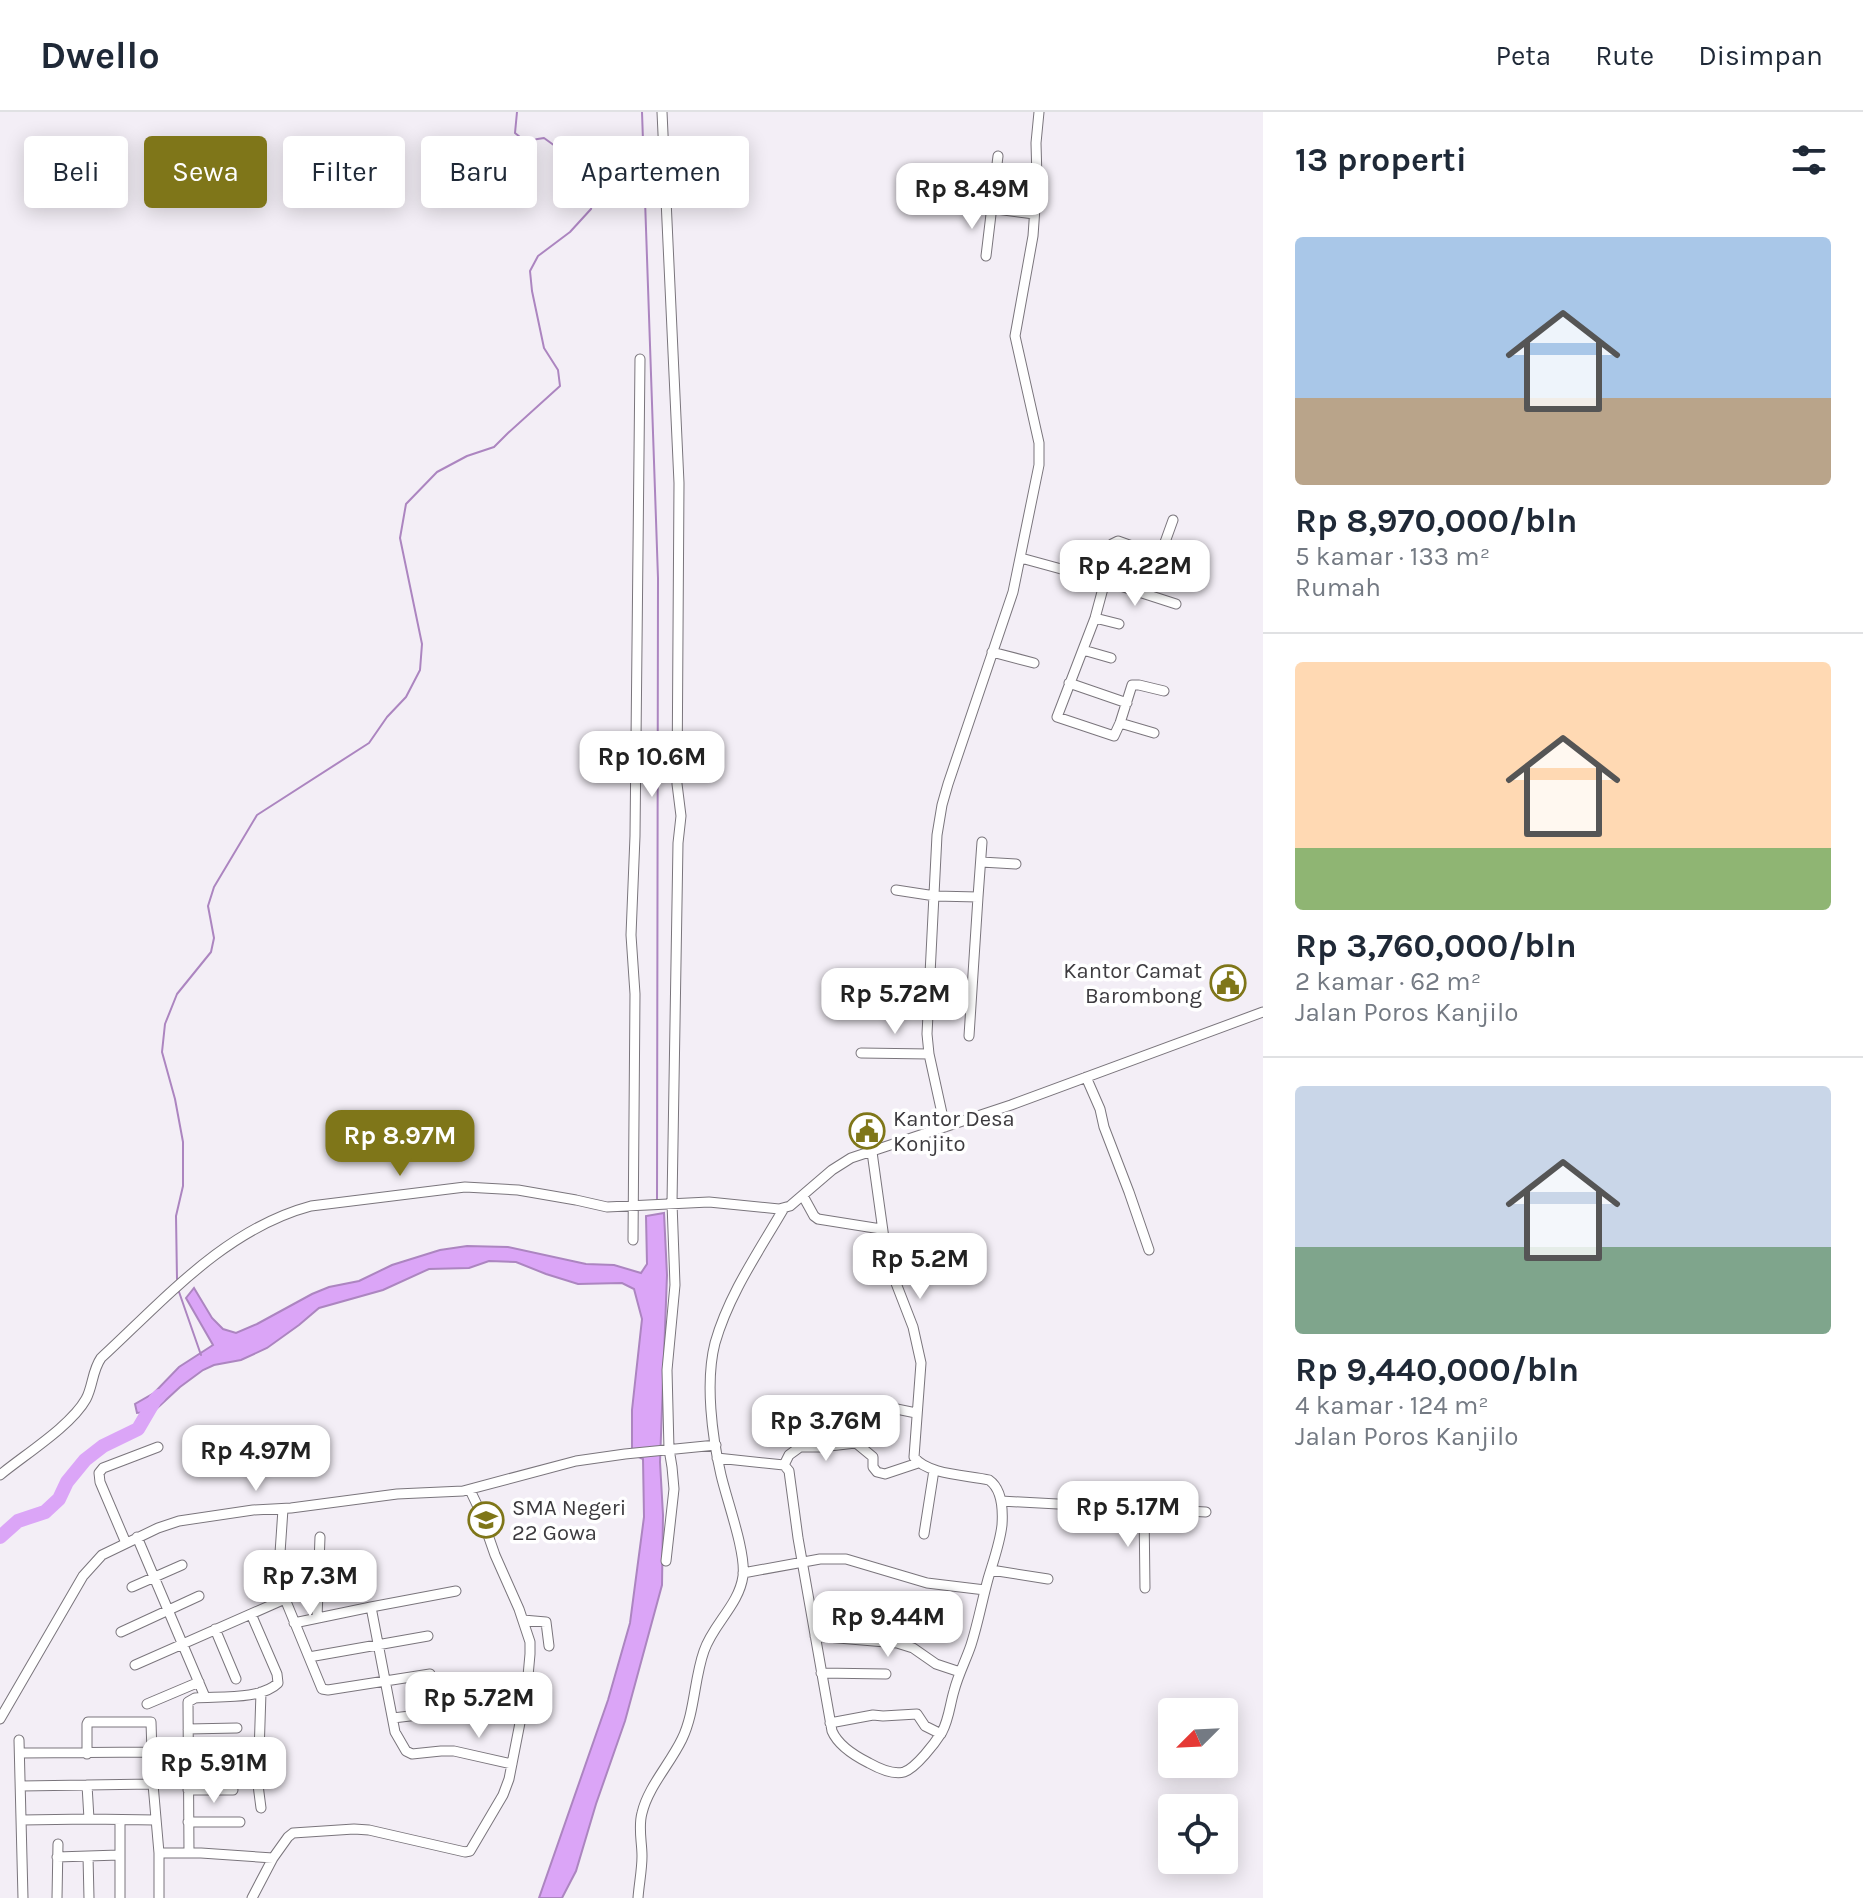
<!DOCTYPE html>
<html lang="id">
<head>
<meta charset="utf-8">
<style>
  body { margin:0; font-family:Karla,sans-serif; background:#f6f6f7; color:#1f2937; height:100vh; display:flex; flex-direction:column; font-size:30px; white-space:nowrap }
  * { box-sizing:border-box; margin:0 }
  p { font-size:26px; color:#747a83 }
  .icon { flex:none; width:44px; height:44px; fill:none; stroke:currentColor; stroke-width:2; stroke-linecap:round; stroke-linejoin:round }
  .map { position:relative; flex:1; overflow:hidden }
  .panel { display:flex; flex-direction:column; background:#fff; width:600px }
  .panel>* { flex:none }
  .banner { position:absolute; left:24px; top:24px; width:760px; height:72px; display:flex; gap:16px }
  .needle { width:52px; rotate:246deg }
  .controls { position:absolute; left:1158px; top:1586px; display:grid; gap:16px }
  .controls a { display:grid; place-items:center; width:80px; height:80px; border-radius:8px; background:#fff; box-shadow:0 4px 20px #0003; font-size:40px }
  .price { position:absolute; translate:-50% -68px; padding:0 18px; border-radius:16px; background:#fff; color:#222; font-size:26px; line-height:52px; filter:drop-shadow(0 2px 4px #0008) }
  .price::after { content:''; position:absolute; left:50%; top:48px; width:24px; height:18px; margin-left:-12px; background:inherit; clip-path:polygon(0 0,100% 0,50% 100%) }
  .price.on { background:#7f7619; color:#fff }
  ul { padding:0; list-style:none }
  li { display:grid; align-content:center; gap:16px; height:424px; padding:0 32px }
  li+li { border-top:2px solid #e0e1e3 }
  li span { display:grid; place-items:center; height:248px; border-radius:8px; color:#555 }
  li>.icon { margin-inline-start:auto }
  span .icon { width:144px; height:144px; fill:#fffc; stroke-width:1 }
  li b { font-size:34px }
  h2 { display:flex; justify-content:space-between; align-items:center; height:96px; padding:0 32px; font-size:34px }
  .tag { padding:0 28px; border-radius:8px; background:#fff; box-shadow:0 4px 20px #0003; font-size:28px; line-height:72px }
  .tag.on { background:#7f7619; color:#fff }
  header { display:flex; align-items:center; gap:48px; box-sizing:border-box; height:112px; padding:0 40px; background:#fff; border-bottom:2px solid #e0e1e3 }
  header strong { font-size:38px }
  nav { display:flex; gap:44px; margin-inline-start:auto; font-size:28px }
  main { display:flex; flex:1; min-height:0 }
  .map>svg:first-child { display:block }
  .water { fill:#dba5f7; stroke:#ac85c0; stroke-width:2 }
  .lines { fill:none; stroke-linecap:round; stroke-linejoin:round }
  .stream { stroke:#ac85c0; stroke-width:2 }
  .river { stroke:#dba5f7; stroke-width:14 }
  .minor-casing { stroke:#7a757c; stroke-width:11 }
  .minor { stroke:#fff; stroke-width:9 }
  .labels { text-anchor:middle; stroke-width:7; stroke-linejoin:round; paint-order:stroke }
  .poi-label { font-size:22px; fill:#3d3b3f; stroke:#fff; text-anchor:start }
</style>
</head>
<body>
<header>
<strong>Dwello</strong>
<nav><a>Peta</a><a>Rute</a><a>Disimpan</a></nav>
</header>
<main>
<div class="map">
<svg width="1263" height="1786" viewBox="0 0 1263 1786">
  <rect width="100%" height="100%" fill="#f3eef6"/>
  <!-- water -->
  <path class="water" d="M664,1101L667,1163L660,1350L663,1403L662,1473L625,1609L596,1692L576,1759L562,1786H539L608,1588L630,1511L644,1405L643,1347L632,1342V1298L642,1207L634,1177L622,1171L578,1172L546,1162L516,1150L489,1149L469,1156L429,1157L383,1178L319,1196L299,1213L267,1236L241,1248L214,1253L203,1258L180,1275L154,1299L137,1301L135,1292L154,1281L179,1255L213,1233L186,1186L194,1176L212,1206L223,1217L236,1221L257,1212L312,1182L329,1175L359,1169L392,1153L440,1138L467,1134L508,1135L586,1152L614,1153L641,1161L647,1152L646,1104Z"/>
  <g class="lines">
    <!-- stream -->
    <path class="stream" d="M642,0L658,466L657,1091
      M177,1167L176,1104L183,1074V1030L175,987L162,940L165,912L177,882L211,840L214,826L208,794L214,775L257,703L369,631L387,605L406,585L420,558L422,532L400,426L406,392L437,360L467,344L494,335L508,321L560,274L558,258L544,236L532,179L530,159L538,144L570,120L591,97L595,77L573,47L544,26L525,29L515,21L517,0
      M178,1177L201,1243"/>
    <!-- river -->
    <path class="river" d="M0,1425L18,1409L45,1400L59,1387L67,1370L85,1348L103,1334L138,1317L155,1288L159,1284"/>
    <defs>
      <path id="minor" d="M662,0L679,371L677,672L681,704L678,731L672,1091L675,1173L667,1258L669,1337L672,1355L674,1377L666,1449
        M974,94L1034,102
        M986,144L998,44
        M1173,408L1160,444L1190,453
        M1021,446L1105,469L1095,506L1057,605L1114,624L1120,611L1132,573H1139L1164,579
        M1099,467L1112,432L1118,429L1160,444L1148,482
        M1105,469L1176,492
        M1095,506L1119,512
        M1083,538L1111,546
        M992,540L1034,551
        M1069,571L1127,591
        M1120,611L1154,621
        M981,750L1016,752
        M896,778L935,784L978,785L969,924
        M978,785L982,730
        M861,941L929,942
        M1086,965L1100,997L1104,1015L1129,1080L1149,1138
        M945,1015L929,942L927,922L937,723L942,693L948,672L1013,480L1039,353V331L1015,224L1033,124L1037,67L1036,31L1039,0
        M803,1084L814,1104L818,1107L881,1117
        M633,1128L635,882L631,823L635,724L640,247
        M887,1148L917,1147L923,1143L927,1142L950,1147
        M856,1331L873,1345V1355L877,1360L885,1362L918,1351
        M856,1331L864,1293
        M717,1346L784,1353L789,1359L798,1426L832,1619C838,1633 855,1644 869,1651C878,1656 893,1663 904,1660C916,1656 935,1631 942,1620C949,1607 950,1592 954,1579C958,1563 966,1548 971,1533C978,1511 982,1489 988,1467C993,1450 1000,1431 1002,1413C1003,1398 1002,1377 989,1368C968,1363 927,1363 914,1345L921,1251L913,1215L887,1148L872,1040
        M784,1353L789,1343L800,1335H821L864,1330L875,1326L880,1316L884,1297L887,1295L916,1301
        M0,1363C24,1343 71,1314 86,1287C93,1274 92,1259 101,1246C164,1188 225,1117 311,1094L465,1075L518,1078L576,1088L607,1095L709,1090L779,1097L790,1094L832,1058L851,1046L1011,993L1263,900
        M1001,1389L1206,1400
        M283,1397L279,1456L285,1487L322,1577L328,1578L430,1562
        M1144,1397L1145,1476
        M924,1422L934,1358
        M137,1425L205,1585
        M126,1431L100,1370L99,1361L103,1356L158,1335
        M991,1458L1048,1467
        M743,1461L820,1447H846L927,1471L985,1478
        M132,1475L182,1453
        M371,1495L456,1479
        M317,1506L320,1425
        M523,1508L546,1510L549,1534
        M294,1511L371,1495L395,1620L406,1639L412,1642L441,1639H454L512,1652
        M215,1517L236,1567
        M121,1520L199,1484
        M815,1524L897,1531L913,1536L936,1552L960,1560
        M309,1545L428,1524
        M135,1553L285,1487
        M821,1561L886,1562
        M147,1592L199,1570
        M393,1606L435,1601
        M0,1607L83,1464L102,1443L158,1416L179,1409L253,1398L291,1396L397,1382L463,1379L576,1349L625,1342L716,1333
        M830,1611L873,1603L883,1604L917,1602L925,1614L941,1622
        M188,1617L237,1616
        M19,1628L23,1786
        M20,1641L153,1640
        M87,1642V1612L88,1610H151L153,1672L159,1741H201L273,1746L288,1725L293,1721L354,1717L369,1718L465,1740L470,1739L503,1683L509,1667L527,1575L530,1542V1530L519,1497L495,1443L479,1397L470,1378
        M188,1647L231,1648
        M87,1673L89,1707
        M21,1674L153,1672
        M188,1678H233
        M261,1696L258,1673L261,1580
        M22,1708L89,1707L155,1708
        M120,1708V1786
        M188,1710H240
        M159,1741V1786
        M189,1741L188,1590L195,1586C218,1584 261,1588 278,1571L277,1562L251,1502
        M88,1744L89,1786
        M57,1745L119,1743
        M57,1786L58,1732
        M252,1786L273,1746
        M638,1786C639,1772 642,1758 642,1744C642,1730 638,1715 642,1701C648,1675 670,1652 682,1627C695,1600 694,1567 704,1539C713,1512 739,1493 743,1464C746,1440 727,1389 721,1363C712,1324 705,1270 715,1231C729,1182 759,1139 784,1096"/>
    </defs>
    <!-- minor casing -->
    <use href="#minor" class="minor-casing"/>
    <!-- minor -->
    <use href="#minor" class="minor"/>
  </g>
  <!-- icons -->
  <defs>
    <symbol id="civic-ring" viewBox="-11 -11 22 22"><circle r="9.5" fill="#fff" stroke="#7f7619" stroke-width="1.5"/><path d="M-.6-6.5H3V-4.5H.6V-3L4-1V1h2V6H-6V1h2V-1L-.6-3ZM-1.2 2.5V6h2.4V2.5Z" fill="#7f7619"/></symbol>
    <symbol id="school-ring" viewBox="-11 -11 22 22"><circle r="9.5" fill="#fff" stroke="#7f7619" stroke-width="1.5"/><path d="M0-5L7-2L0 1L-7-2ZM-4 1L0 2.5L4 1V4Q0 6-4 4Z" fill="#7f7619"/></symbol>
  </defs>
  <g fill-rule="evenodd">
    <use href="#civic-ring" x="1208" y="851" width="40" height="40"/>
    <use href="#civic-ring" x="847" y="999" width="40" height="40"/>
    <use href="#school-ring" x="466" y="1388" width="40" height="40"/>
  </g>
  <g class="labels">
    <!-- poi labels -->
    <g class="poi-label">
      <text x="1202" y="866" text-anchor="end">Kantor Camat<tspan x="1202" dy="25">Barombong</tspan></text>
      <text x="893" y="1014">Kantor Desa<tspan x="893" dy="25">Konjito</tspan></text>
      <text x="512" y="1403">SMA Negeri<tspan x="512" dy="25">22 Gowa</tspan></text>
    </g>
  </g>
</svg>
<div class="controls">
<a><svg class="needle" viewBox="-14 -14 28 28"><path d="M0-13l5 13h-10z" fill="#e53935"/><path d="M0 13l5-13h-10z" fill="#747a83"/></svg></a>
<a><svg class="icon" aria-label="locate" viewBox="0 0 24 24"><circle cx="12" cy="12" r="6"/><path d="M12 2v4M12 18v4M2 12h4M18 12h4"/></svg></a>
</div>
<b class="price" style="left:972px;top:119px">Rp 8.49M</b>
<b class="price" style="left:1135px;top:496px">Rp 4.22M</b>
<b class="price" style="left:652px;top:687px">Rp 10.6M</b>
<b class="price" style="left:895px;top:924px">Rp 5.72M</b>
<b class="price on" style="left:400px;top:1066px">Rp 8.97M</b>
<b class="price" style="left:920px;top:1189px">Rp 5.2M</b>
<b class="price" style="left:826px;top:1351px">Rp 3.76M</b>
<b class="price" style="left:256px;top:1381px">Rp 4.97M</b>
<b class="price" style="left:1128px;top:1437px">Rp 5.17M</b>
<b class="price" style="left:310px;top:1506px">Rp 7.3M</b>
<b class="price" style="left:888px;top:1547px">Rp 9.44M</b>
<b class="price" style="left:479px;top:1628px">Rp 5.72M</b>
<b class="price" style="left:214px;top:1693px">Rp 5.91M</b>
<div class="banner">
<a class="tag">Beli</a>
<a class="tag on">Sewa</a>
<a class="tag">Filter</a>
<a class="tag">Baru</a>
<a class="tag">Apartemen</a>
</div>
</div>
<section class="panel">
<h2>13 properti<svg class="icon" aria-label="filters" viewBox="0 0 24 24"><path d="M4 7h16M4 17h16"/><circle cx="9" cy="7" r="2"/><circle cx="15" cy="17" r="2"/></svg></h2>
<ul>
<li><span style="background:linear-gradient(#a9c7e8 65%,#b9a48a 0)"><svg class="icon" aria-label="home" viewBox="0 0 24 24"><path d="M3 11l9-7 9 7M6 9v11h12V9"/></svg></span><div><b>Rp 8,970,000/bln</b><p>5 kamar · 133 m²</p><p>Rumah</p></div></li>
<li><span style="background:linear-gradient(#ffd9b3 75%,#8fb573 0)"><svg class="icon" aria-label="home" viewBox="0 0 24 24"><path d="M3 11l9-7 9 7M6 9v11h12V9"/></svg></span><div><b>Rp 3,760,000/bln</b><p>2 kamar · 62 m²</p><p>Jalan Poros Kanjilo</p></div></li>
<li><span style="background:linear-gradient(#c9d6e8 65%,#7fa58c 0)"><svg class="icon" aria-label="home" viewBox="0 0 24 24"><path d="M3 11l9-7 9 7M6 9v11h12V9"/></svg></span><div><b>Rp 9,440,000/bln</b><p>4 kamar · 124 m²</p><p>Jalan Poros Kanjilo</p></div></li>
</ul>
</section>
</main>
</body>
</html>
